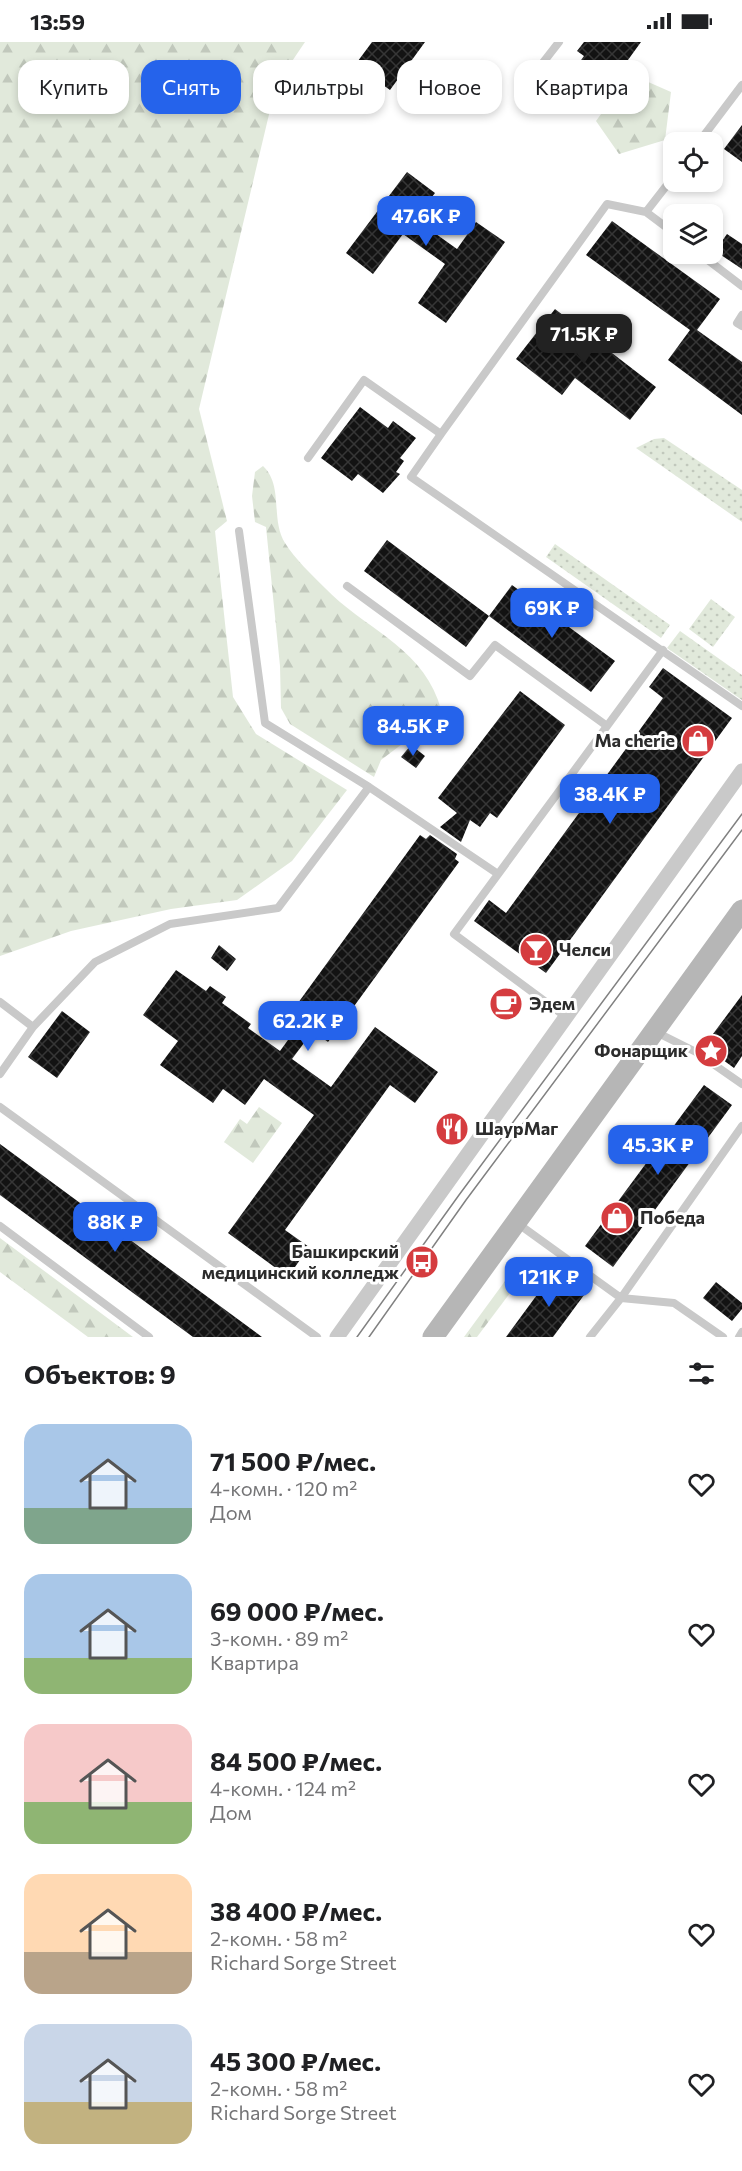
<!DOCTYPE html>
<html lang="ru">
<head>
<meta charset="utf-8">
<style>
  body { margin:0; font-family:Commissioner,sans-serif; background:#f2f2f2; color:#202124; height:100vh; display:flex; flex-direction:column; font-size:22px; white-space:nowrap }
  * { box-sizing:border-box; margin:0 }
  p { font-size:20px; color:#757577 }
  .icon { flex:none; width:33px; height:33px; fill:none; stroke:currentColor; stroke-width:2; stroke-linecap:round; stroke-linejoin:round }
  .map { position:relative; height:1295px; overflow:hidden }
  .panel { display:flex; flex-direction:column; background:#fff; flex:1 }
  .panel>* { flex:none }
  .banner { position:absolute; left:18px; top:18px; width:706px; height:54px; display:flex; gap:12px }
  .fabs { position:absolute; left:663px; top:90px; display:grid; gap:12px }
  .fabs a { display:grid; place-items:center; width:60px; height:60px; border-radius:12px; background:#fff; box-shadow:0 3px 9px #0003; font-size:30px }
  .price { position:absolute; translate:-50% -51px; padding:0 14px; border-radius:12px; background:#2563eb; color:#fff; font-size:20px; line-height:39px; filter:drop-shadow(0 2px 3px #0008) }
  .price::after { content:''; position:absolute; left:50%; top:36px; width:18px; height:14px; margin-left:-9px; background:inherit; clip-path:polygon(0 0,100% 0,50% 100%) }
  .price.selected { background:#222; color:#fff }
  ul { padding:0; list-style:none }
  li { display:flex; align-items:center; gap:18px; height:150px; padding:0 24px }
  li span { display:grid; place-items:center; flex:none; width:168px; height:120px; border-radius:18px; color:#555 }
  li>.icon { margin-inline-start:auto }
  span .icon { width:72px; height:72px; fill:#fffc; stroke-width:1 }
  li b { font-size:26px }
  h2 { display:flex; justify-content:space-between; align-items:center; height:72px; padding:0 24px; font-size:26px }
  .pill { padding:0 21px; border-radius:18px; background:#fff; box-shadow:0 3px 9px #0003; font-size:21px; line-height:54px }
  .pill.selected { background:#2563eb; color:#fff }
  .status { display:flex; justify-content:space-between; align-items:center; height:42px; padding:0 30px; background:#fff; direction:ltr }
  .status svg { height:16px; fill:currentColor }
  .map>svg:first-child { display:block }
  .grass { fill:url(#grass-dots) }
  .forest { fill:url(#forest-firs) }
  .building { fill:url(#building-cross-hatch) }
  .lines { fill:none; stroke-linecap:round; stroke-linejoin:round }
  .service { stroke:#c9c9c9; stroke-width:8 }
  .minor { stroke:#c9c9c9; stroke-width:15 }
  .secondary { stroke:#b6b6b6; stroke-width:21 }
  .tram { stroke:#818181; stroke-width:1.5 }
  .labels { text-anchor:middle; stroke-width:6; stroke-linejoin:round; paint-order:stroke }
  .poi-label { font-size:18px; font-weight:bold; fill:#2c2c2c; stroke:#fff; text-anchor:start }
</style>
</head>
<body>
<div class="status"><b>13:59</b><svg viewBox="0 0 49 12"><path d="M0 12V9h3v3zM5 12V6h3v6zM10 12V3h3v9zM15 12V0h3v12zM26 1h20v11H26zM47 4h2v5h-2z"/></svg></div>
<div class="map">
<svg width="742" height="1295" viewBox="0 0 742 1295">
  <defs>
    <pattern id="grass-dots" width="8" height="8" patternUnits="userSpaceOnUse" patternTransform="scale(1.5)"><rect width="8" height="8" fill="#e1e9db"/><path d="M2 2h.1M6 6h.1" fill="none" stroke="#c1c8bc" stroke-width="1.8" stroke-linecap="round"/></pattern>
    <pattern id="forest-firs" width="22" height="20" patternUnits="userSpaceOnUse" patternTransform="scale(1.5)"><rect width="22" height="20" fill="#e1e9db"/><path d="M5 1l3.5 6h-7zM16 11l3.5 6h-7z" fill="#c1c8bc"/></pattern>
    <pattern id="building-cross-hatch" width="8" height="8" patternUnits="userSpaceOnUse" patternTransform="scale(1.5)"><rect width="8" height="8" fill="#131313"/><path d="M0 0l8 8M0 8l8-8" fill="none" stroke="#363636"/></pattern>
  </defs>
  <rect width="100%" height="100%" fill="#fff"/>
  <!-- grass -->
  <path class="grass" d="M664,396L742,448V480L636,406L654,397Z
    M555,502L670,583L661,596L546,515Z
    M711,557L735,575L713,605L689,587Z
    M680,589L742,633V658L667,606Z"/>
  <!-- forest -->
  <path class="forest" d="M0,0H305L276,43L199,367L227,479L215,489L233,655L256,692L347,748L292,819L237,858L171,867L71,889L0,914Z
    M630,32L671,50L665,98L619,112L596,79Z
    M263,424C284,444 270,477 285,501C295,517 312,533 325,546C362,585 418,603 438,658C443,674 445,686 436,701L410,696L381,718L374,735L290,682L281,666L280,624L266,485L255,480L252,454L255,430Z
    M259,1065L282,1081L253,1121L224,1100L240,1077L247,1082Z
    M0,1196L133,1295H88L0,1230Z
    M522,1216L531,1223L477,1295H464Z"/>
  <!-- building -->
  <path class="building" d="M372,0H425L390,48L355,23Z
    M584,0H641L599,58L568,36L584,14L577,9Z
    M742,83V120L724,107Z
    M407,130L435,151L415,177L457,207L476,180L505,200L446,281L418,261L445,222L403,192L373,232L346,211Z
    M612,179L720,257L697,288L742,320V373L668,318L690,288L586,213Z
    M727,192L742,202V227L715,209Z
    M555,267L656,345L630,378L575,336L562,353L516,317Z
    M360,365L388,386L393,379L416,396L400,416L404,419L396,430L400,432L383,451L358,432L352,439L321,416Z
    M387,498L489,574L466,605L364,529Z
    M512,543L615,619L591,650L489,574Z
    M663,626L732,676L546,931L474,879L489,858L506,871L663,656L649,645Z
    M520,649L565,683L497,776L490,771L480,785L470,778L461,800L440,785L457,771L438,756Z
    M411,703L425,714L416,726L401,715Z
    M420,793L426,797L430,793L457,812L455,817L459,820L328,1000L313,989L292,1017L331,1045L375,985L438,1030L415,1061L390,1043L285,1188L309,1205L288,1235L228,1191L314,1073L264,1037L245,1063L223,1047L213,1061L160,1023L178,999L143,973L176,928L206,949L210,944L226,955L222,961L251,982L248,986L280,1009L301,980L290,972Z
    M219,903L236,917L227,929L211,916Z
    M742,953V1014L734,1026L704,1004Z
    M62,969L90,990L57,1036L28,1015Z
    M704,1043L732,1063L613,1225L585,1204Z
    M0,1102L262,1295H193L0,1153Z
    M556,1227L587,1249L553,1295H506Z
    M716,1240L742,1261V1267L732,1279L703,1256Z"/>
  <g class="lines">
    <!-- service -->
    <path class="service" d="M538,27L559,0
      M699,100L742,43
      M674,134L646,170L674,191
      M700,212L742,244
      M742,273L737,281L742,284
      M441,392L411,435L742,664
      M308,416L364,338L441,392L607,162L646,170
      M239,489L265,681L369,745L498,832
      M347,544L470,634L495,603L607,684
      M0,960L33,985L0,1032
      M566,975L454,892L663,608
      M33,985L95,920L170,882L278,866L369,745
      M656,990L696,1010L742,1042
      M0,1065L317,1295
      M517,1181L621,1256L674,1261L723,1295
      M0,1184L149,1295
      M590,1295L621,1256L742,1084
      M739,1295L742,1290"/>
    <!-- minor -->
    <path class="minor" d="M337,1295L742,729"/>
    <!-- secondary -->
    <path class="secondary" d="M433,1295L742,868"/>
    <!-- tram -->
    <path class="tram" d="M357,1295L459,1153L742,772
      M369,1295L466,1158L742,788"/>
  </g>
  <!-- icons -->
  <defs>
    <symbol id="shop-disc" viewBox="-11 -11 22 22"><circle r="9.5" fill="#d53c3f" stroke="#fff"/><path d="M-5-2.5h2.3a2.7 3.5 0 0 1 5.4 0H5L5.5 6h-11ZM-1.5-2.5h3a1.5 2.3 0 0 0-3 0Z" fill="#fff"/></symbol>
    <symbol id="bar-disc" viewBox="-11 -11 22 22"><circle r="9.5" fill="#d53c3f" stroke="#fff"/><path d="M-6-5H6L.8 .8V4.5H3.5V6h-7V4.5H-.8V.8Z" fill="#fff"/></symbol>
    <symbol id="cafe-disc" viewBox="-11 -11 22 22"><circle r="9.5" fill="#d53c3f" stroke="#fff"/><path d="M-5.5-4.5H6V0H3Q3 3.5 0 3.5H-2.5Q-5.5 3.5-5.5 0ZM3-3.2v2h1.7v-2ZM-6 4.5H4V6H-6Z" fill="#fff"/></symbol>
    <symbol id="sight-disc" viewBox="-11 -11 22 22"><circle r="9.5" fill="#d53c3f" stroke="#fff"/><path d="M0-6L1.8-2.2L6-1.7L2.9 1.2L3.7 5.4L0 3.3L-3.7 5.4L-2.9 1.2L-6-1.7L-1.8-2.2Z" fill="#fff"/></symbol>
    <symbol id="restaurant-disc" viewBox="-11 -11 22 22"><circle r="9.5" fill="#d53c3f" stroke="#fff"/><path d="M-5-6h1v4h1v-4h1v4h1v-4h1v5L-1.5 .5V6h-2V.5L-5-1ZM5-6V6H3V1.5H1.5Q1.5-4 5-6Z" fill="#fff"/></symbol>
    <symbol id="bus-disc" viewBox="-11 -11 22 22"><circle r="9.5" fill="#d53c3f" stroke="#fff"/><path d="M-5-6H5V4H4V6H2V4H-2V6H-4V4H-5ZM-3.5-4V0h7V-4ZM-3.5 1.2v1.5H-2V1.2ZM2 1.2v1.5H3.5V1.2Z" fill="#fff"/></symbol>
  </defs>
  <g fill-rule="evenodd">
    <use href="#shop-disc" x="679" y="680" width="38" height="38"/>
    <use href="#bar-disc" x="517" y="889" width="38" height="38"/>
    <use href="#cafe-disc" x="487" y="943" width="38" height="38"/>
    <use href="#sight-disc" x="692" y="990" width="38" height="38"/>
    <use href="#restaurant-disc" x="433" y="1068" width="38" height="38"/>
    <use href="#shop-disc" x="598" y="1157" width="38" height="38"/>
    <use href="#bus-disc" x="403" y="1201" width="38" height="38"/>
  </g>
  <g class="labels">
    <!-- poi labels -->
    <g class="poi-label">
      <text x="675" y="705" text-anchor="end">Ma cherie</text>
      <text x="559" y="914">Челси</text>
      <text x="529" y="968">Эдем</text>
      <text x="688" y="1015" text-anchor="end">Фонарщик</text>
      <text x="475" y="1093">ШаурМаг</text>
      <text x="640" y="1182">Победа</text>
      <text x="399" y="1216" text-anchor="end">Башкирский<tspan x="399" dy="21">медицинский колледж</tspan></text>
    </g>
  </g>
</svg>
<div class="fabs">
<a><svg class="icon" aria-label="locate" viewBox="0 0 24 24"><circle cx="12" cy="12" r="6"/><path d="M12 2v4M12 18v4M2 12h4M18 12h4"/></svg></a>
<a><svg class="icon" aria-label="layers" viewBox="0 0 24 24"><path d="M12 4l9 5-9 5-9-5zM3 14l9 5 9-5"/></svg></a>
</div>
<b class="price" style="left:426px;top:205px">47.6K ₽</b>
<b class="price selected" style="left:584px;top:323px">71.5K ₽</b>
<b class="price" style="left:552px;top:597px">69K ₽</b>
<b class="price" style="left:413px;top:715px">84.5K ₽</b>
<b class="price" style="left:610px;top:783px">38.4K ₽</b>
<b class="price" style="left:308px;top:1010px">62.2K ₽</b>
<b class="price" style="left:658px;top:1134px">45.3K ₽</b>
<b class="price" style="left:115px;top:1211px">88K ₽</b>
<b class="price" style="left:549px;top:1266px">121K ₽</b>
<div class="banner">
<a class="pill">Купить</a>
<a class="pill selected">Снять</a>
<a class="pill">Фильтры</a>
<a class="pill">Новое</a>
<a class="pill">Квартира</a>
</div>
</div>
<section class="panel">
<h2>Объектов: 9<svg class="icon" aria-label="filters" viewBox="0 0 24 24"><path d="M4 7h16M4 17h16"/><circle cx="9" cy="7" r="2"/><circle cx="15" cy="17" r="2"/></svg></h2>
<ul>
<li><span style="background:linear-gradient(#a9c7e8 70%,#7fa58c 0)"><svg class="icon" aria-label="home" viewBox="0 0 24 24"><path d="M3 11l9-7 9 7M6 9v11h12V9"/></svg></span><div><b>71 500 ₽/мес.</b><p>4-комн. · 120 m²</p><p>Дом</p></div><svg class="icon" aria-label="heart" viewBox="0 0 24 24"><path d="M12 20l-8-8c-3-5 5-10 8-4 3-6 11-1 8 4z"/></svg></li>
<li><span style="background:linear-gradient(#a9c7e8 70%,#8fb573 0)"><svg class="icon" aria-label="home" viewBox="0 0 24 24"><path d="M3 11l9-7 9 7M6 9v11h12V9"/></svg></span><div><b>69 000 ₽/мес.</b><p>3-комн. · 89 m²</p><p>Квартира</p></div><svg class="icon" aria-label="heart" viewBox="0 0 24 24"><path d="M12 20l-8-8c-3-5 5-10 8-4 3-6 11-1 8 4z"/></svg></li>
<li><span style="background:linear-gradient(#f6c9c9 65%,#8fb573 0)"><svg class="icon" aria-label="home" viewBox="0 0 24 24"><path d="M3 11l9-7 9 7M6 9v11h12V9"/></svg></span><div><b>84 500 ₽/мес.</b><p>4-комн. · 124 m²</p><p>Дом</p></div><svg class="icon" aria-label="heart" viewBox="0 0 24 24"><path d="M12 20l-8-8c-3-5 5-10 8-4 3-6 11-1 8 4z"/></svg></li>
<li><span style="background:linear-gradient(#ffd9b3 65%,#b9a48a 0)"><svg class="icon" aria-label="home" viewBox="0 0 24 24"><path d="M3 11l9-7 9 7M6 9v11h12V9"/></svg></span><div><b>38 400 ₽/мес.</b><p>2-комн. · 58 m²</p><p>Richard Sorge Street</p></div><svg class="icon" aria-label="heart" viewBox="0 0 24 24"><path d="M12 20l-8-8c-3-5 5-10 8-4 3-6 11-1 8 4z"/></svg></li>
<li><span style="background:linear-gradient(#c9d6e8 65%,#c2b280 0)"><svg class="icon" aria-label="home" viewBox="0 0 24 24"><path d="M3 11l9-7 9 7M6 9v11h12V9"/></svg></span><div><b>45 300 ₽/мес.</b><p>2-комн. · 58 m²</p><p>Richard Sorge Street</p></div><svg class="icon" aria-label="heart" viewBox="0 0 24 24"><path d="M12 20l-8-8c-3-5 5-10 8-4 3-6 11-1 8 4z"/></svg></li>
</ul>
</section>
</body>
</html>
